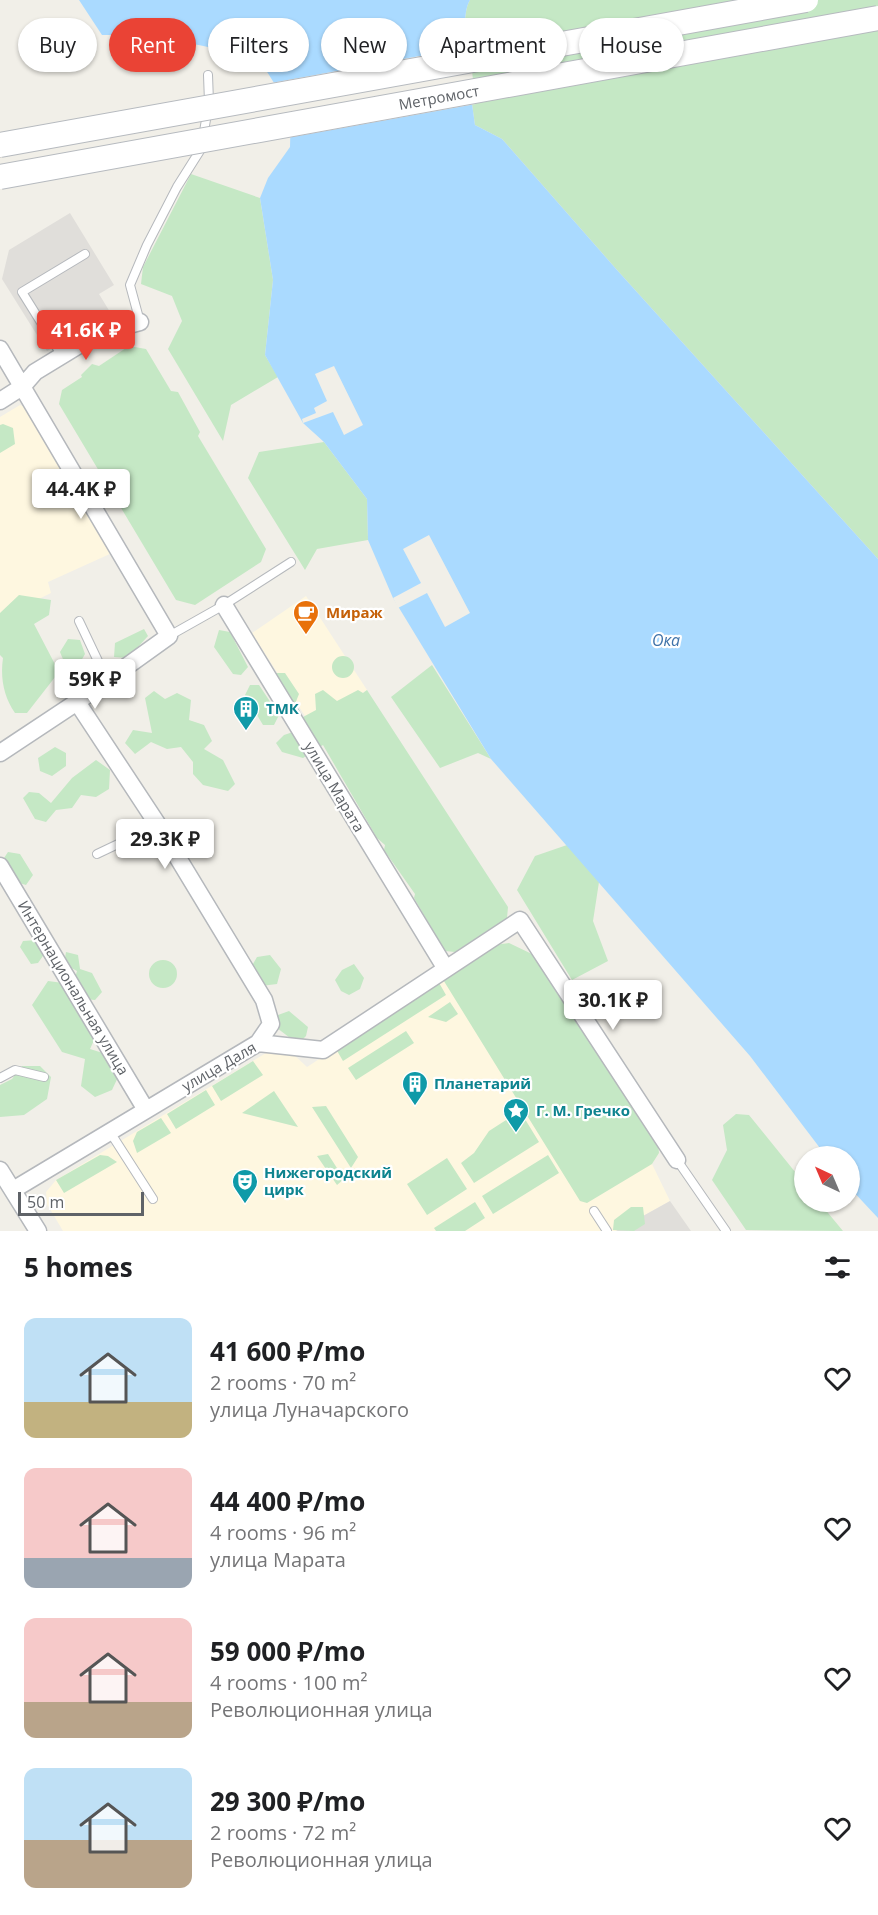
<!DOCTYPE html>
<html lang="en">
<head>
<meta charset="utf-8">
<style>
  body { margin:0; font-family:"Open Sans",sans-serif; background:#f2f2f2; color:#202124; height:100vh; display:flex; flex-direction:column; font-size:22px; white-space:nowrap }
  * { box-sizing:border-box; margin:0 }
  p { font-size:20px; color:#757577 }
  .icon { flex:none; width:33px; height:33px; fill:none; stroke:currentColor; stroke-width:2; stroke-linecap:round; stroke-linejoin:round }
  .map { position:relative; height:1231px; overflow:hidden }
  .side { display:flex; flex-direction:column; background:#fff; flex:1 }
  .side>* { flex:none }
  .top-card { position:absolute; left:18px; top:18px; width:843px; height:54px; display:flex; gap:12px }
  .needle { width:39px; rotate:316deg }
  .fabs { position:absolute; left:794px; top:1146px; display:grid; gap:12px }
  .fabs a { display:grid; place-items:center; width:66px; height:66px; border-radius:50%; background:#fff; box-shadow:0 2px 4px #0004; font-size:30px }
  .scale { position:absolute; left:18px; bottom:15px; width:126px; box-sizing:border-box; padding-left:6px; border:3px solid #5f6368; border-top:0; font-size:16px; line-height:21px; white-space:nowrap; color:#5f6368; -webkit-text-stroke:4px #fff; paint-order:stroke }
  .price { position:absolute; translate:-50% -51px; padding:0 14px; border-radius:6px; background:#fff; color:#222; font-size:20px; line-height:39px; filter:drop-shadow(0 2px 3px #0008) }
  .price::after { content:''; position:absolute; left:50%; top:36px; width:18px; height:14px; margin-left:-9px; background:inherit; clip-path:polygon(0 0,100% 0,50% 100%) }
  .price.selected { background:#ea4335; color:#fff }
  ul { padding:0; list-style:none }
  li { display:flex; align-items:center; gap:18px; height:150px; padding:0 24px }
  li span { display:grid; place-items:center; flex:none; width:168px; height:120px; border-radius:12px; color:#555 }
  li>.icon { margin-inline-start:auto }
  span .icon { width:72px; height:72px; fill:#fffc; stroke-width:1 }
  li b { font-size:26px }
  h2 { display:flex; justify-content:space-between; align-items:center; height:72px; padding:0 24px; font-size:26px }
  .tag { padding:0 21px; border-radius:27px; background:#fff; box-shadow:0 2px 4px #0004; font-size:21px; line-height:54px }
  .tag.selected { background:#ea4335; color:#fff }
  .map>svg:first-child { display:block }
  .commercial { fill:#fef7e0 }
  .industrial { fill:#e0deda }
  .green { fill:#c5e8c5 }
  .water { fill:#aadaff }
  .pier { fill:#f1efe8 }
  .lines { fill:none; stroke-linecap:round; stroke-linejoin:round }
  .lane-casing { stroke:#b5b8bc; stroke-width:10 }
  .street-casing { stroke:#b5b8bc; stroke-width:19 }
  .lane { stroke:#fff; stroke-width:8 }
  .street { stroke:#fff; stroke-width:16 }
  .rail-casing { stroke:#b6b7b8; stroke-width:7 }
  .rail { stroke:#fff; stroke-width:4.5; stroke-dasharray:14; stroke-linecap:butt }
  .secondary-bridge-casing { stroke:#b6babf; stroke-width:26; stroke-linecap:butt }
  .secondary-bridge { stroke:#fff; stroke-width:24 }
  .labels { text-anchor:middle; stroke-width:4.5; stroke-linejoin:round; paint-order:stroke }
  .street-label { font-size:15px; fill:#5f6368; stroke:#fff }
  .food-label { font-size:15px; font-weight:bold; fill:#c56008; stroke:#fff; text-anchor:start }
  .culture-label { font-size:15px; font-weight:bold; fill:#0d838f; stroke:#fff; text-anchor:start }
  .water-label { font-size:16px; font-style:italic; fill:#4174aa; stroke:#fff }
</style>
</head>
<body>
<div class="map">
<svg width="878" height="1231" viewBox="0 0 878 1231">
  <rect width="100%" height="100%" fill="#f1efe8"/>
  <!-- commercial -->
  <path class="commercial" d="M20,405L28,408L112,553L48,582L51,593L0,618V417Z
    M306,596L367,690L312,727L252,633Z
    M509,943L659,1153L652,1164L670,1201L616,1231H63L47,1204L46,1192L56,1180L266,1053L279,1050L292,1053L307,1067L494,945Z"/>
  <!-- industrial -->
  <path class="industrial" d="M70,213L114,285L99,294L110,312L47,351L2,279L9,250Z
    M670,1201L691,1231H616Z"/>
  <!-- green -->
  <path class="green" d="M470,0H878V559L617,270L502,139L475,125C472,98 457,20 470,0Z
    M191,174L260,198L273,280L265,355L278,377L231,405L223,441L168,349L182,321L172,296L141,284L143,267Z
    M129,346L146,349L171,391L178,392L200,432L198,436L266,549L261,562L195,605L176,600L59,404L62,390L82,377L81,375L92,364L99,366Z
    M3,424L13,428L15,444L0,453V425Z
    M324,442L367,499L368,540L317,549L305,570L248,478L259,452Z
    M19,595L51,600L49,615L34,624L59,672L27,713H15C4,697 0,678 3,658L0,655V613Z
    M144,629L148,636L128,658L114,657L115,643Z
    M219,630L230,632L248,667L241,675L233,674L214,647Z
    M68,639L80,640L85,654L77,668L65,664L60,652Z
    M332 667a11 11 0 1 1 22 0a11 11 0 1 1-22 0Z
    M432,665L491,759L478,753L440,768L391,697Z
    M274,673H285L299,694L295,704L289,703Z
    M250,685H259L279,715L274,725H263L245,695Z
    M323,690L337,701L358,690L363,693L367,690L508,907L507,918L455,952L445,951L414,898L415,894L384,850L385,845L377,838L323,745L303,758L282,752L276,743L284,735L296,731L303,717L316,710L315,694Z
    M154,691L165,699L177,693L191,700L189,720L204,725L212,741L204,749L223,760L235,784L228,791L203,785L193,774V762L181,747L167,749L151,742L135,754L125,743L133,730L152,733L145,698Z
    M55,747L66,753V766L52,776L40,771L38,758Z
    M96,760L110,770L109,789L96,797L81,795L72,808L56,810L46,822L35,819L23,798L29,792L39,793L51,803L72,778Z
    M567,845L599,882L593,921L608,961L572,980L517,890L535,856Z
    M8,852L20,854L33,875L26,885L16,882L2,861Z
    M37,940L45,953L38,963L31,964L20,947L23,941Z
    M509,943L534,955L658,1143L659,1153L652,1164L587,1203L580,1201L442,978L494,945Z
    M66,952L78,955L80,969L92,973L102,992L95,1000L85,999L74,981L77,971L64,964Z
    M270,955L281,969L277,984L261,986L250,969L257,957Z
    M149 974a14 14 0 1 1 28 0a14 14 0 1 1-28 0Z
    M354,964L364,978L360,989L349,995L341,991L335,980L342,970Z
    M48,981L63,983L95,1038L90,1049L106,1054L119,1075L112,1090L95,1097L81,1086L85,1059L62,1052L32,1005Z
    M438,981L446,995L343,1061L336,1049Z
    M450,1002L458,1014L446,1022L428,1017Z
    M289,1011L308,1027L306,1036L298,1044L277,1028L278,1015Z
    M406,1031L414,1043L356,1080L348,1068Z
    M253,1061L263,1075L221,1101L212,1086Z
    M22,1066H40L51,1077L47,1099L24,1115L0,1117V1085L12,1079Z
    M206,1090L215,1105L176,1129L167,1114Z
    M274,1091L298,1127L242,1113Z
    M326,1106L358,1157L351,1168L312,1107Z
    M520,1111L539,1142L474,1183L461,1163L474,1153L489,1131Z
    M736,1114L749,1115L804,1183V1202H819L843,1231L746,1230L712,1180L727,1150L723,1125Z
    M161,1118L171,1133L137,1153L133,1141L137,1132Z
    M328,1154L344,1179L337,1185L317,1156Z
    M100,1155L108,1156L117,1162L64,1193L56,1180Z
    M548,1155L559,1173L493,1214L482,1196Z
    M447,1158L467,1189L427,1215L407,1184Z
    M475,1202L485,1218L465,1231H436L434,1228Z
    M631,1207H643L645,1224L634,1231L613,1230L614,1220Z"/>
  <!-- water -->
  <path class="water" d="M79,0H470C457,20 472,98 475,125L502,139L617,270L878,559V1218L849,1187V1156H826L750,1056L491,759L393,598L368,540L367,499L324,442L303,423L265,355L273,280L260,198L268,178L290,147L291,110L259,59C207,46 156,34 102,35Z"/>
  <!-- pier -->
  <path class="pier" d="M469,47L476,104L287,138L288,111L271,83Z
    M334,366L363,425L344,435L333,412L303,423L302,419L316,413L314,408L327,401L315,374Z
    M429,535L470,613L445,627L427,593L398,608L393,598L421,583L403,549Z"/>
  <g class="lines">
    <defs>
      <path id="lane" d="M140,322L130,285L147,245L177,187L201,149L209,102L208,75
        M62,356L22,292L85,254
        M79,621L107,680
        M169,636L224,605L291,562
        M97,854L158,825
        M0,1078L15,1070L44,1077
        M110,1132L153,1199
        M677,1160L726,1231
        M594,1211L607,1231"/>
      <path id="street" d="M0,349L169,636L77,702L0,753
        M0,401L22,387L35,372L99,333L140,322
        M224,605L446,969
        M77,702L158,825L264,1000L271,1024L258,1043
        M0,866L146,1110
        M0,1170L38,1231
        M13,1190L258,1043L323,1050L520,920L677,1160"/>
    </defs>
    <!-- lane casing -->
    <use href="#lane" class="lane-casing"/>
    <!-- street casing -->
    <use href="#street" class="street-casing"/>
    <!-- lane -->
    <use href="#lane" class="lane"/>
    <!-- street -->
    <use href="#street" class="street"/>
    <defs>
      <path id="rail" d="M0,154L653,27L810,0
        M0,169L878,11"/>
    </defs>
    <!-- rail casing -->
    <use href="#rail" class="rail-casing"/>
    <!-- rail -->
    <use href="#rail" class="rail"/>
    <defs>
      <path id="secondary-bridge" d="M0,145L806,0
        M0,177L878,18"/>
    </defs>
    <!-- secondary-bridge casing -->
    <use href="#secondary-bridge" class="secondary-bridge-casing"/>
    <!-- secondary-bridge -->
    <use href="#secondary-bridge" class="secondary-bridge"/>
  </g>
  <!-- icons -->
  <defs>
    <symbol id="cafe-pin" viewBox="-11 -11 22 30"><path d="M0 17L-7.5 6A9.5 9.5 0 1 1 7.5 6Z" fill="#e8710a" stroke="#fff"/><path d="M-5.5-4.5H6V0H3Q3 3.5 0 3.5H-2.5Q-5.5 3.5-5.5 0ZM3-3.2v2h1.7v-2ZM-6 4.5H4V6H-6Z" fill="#fff"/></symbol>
    <symbol id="building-pin" viewBox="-11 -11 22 30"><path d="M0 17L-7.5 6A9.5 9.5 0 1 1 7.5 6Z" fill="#0f9aa8" stroke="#fff"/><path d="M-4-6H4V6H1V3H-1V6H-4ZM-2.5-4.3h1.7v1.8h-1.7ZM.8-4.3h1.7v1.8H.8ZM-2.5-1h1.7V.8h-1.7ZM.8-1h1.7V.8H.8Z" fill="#fff"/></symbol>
    <symbol id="sight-pin" viewBox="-11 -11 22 30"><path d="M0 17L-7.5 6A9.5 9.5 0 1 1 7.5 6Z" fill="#0f9aa8" stroke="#fff"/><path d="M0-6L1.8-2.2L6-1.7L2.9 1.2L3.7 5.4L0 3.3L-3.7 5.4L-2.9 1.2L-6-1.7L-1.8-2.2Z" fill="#fff"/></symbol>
    <symbol id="theatre-pin" viewBox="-11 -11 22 30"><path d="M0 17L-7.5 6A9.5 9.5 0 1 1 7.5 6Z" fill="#0f9aa8" stroke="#fff"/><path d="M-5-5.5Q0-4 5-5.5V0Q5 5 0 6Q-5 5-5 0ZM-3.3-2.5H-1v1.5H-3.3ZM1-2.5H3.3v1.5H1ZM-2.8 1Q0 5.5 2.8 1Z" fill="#fff"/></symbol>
  </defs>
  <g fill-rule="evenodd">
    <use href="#cafe-pin" x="291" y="598" width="30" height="40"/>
    <use href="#building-pin" x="231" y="694" width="30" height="40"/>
    <use href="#building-pin" x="400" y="1069" width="30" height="40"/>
    <use href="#sight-pin" x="501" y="1096" width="30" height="40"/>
    <use href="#theatre-pin" x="230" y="1167" width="30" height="40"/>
  </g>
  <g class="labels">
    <!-- street labels -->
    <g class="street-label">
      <text transform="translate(439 98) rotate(-10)" y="5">Метромост</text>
      <text transform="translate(334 787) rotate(59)" y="5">улица Марата</text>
      <text transform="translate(73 988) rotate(59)" y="5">Интернациональная улица</text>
      <text transform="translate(219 1067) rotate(-30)" y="5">улица Даля</text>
    </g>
    <!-- food labels -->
    <g class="food-label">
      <text x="326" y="618">Мираж</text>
    </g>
    <!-- culture labels -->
    <g class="culture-label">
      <text x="266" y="714">ТМК</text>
      <text x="434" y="1089">Планетарий</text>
      <text x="536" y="1116">Г. М. Гречко</text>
      <text x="264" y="1178">Нижегородский<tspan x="264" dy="17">цирк</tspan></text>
    </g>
    <!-- water labels -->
    <g class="water-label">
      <text x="666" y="646">Ока</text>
    </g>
  </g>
</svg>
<div class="fabs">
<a><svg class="needle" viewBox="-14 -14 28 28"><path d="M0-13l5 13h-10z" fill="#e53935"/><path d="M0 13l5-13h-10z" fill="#757577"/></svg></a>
</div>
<div class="scale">50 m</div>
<b class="price selected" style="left:86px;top:361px">41.6K ₽</b>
<b class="price" style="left:81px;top:520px">44.4K ₽</b>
<b class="price" style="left:95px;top:710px">59K ₽</b>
<b class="price" style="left:165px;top:870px">29.3K ₽</b>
<b class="price" style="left:613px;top:1031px">30.1K ₽</b>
<div class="top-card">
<a class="tag">Buy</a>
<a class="tag selected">Rent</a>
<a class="tag">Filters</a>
<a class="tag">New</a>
<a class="tag">Apartment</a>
<a class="tag">House</a>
</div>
</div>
<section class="side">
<h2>5 homes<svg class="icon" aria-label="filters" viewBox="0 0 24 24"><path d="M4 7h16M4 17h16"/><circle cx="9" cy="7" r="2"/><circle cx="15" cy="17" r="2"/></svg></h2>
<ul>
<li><span style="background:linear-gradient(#bfe0f5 70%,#c2b280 0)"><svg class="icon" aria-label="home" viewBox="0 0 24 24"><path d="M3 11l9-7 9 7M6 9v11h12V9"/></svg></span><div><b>41 600 ₽/mo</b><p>2 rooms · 70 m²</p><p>улица Луначарского</p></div><svg class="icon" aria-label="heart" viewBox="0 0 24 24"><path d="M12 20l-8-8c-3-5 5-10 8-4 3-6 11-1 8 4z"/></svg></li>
<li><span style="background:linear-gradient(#f6c9c9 75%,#9aa5b1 0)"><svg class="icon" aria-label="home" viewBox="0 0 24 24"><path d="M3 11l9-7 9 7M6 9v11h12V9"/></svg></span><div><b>44 400 ₽/mo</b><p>4 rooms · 96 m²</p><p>улица Марата</p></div><svg class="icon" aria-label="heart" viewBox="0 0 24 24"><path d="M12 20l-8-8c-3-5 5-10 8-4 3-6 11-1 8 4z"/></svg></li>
<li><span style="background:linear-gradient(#f6c9c9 70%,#b9a48a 0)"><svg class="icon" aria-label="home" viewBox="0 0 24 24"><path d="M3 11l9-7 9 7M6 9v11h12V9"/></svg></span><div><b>59 000 ₽/mo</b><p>4 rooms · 100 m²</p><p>Революционная улица</p></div><svg class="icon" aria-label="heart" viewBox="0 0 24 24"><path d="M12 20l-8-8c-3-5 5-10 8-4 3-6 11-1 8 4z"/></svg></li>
<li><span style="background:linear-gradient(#bfe0f5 60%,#b9a48a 0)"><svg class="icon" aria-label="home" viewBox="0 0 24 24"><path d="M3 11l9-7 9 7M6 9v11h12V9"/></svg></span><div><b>29 300 ₽/mo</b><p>2 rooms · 72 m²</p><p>Революционная улица</p></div><svg class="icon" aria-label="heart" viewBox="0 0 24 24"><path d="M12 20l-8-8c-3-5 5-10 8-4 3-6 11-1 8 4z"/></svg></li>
</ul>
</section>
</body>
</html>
